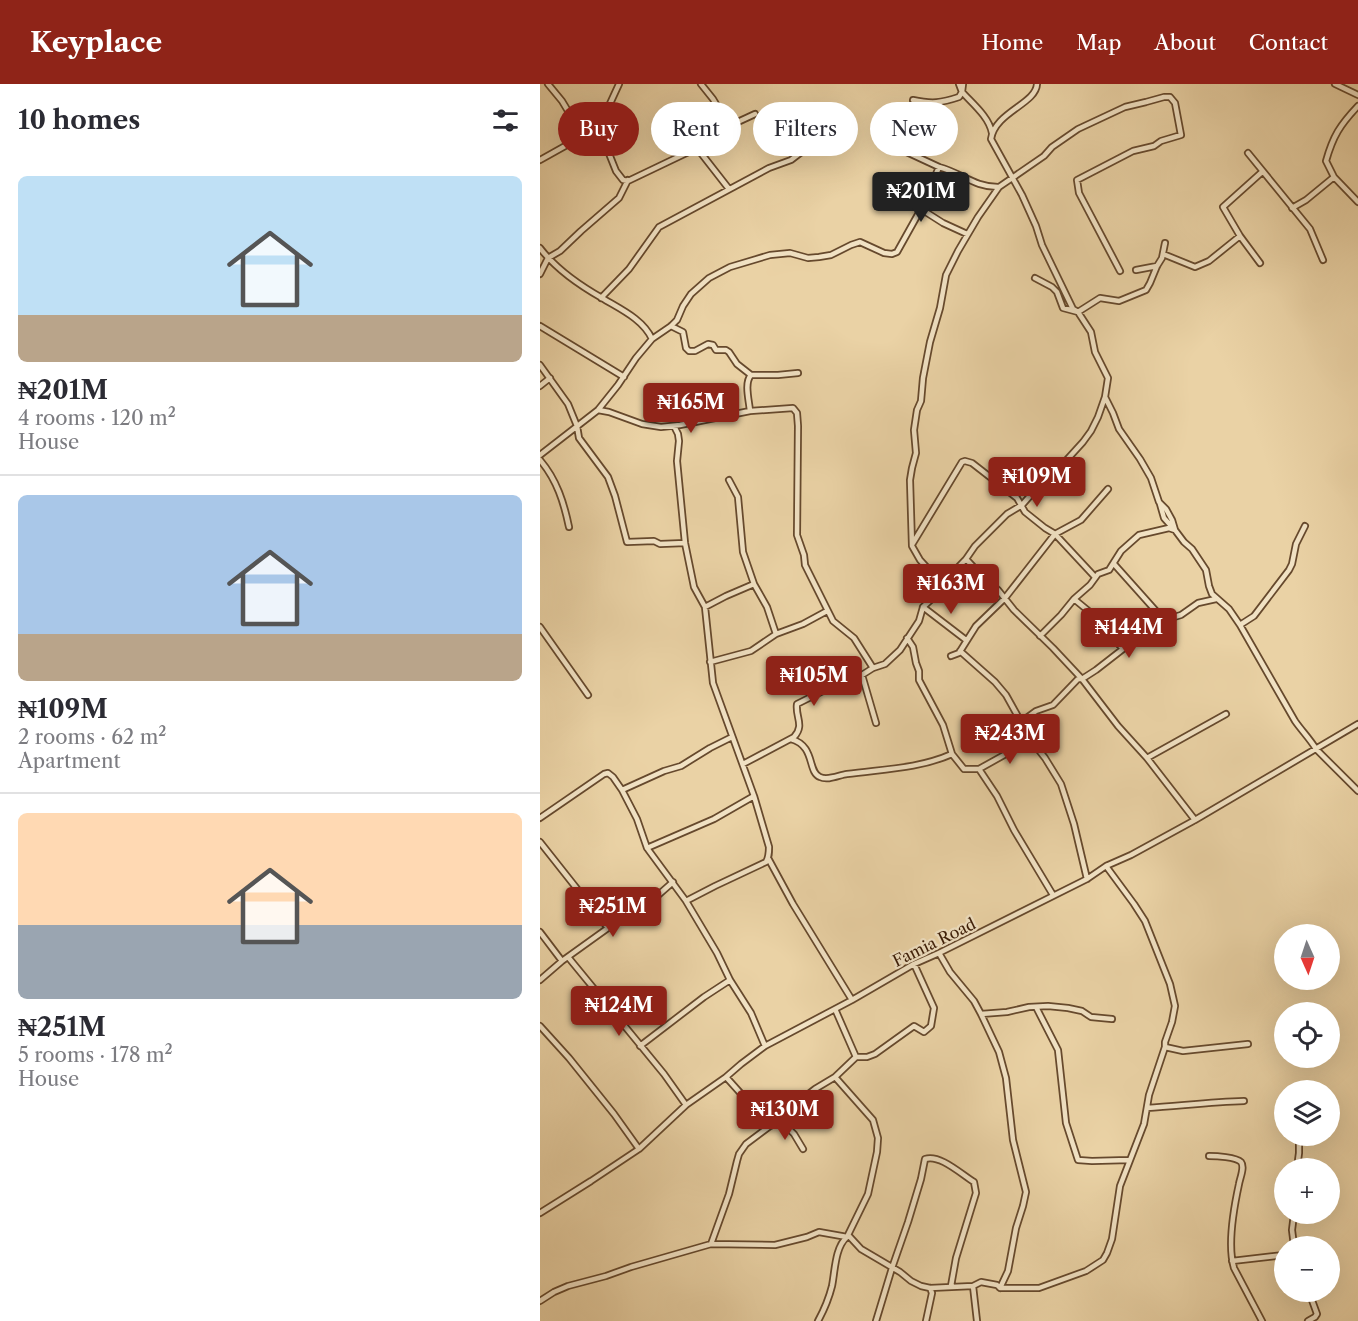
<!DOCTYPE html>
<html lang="en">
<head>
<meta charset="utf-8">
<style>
  body { margin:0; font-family:"Libre Caslon Text",serif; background:#f2f2f3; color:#2b2b33; height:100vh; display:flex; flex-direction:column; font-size:22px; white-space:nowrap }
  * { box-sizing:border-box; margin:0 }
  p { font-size:20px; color:#7c7c81 }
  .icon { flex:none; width:33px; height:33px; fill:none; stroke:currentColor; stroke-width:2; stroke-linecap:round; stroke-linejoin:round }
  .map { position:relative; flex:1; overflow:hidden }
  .panel { display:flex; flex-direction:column; background:#fff; width:540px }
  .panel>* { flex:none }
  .hud { position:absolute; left:18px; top:18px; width:570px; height:54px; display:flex; gap:12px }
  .needle { width:39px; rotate:177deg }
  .buttons { position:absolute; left:734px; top:840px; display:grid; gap:12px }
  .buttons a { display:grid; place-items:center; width:66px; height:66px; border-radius:50%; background:#fff; box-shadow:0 6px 24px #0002; font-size:30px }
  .price { position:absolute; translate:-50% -51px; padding:0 14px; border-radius:6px; background:#8f2418; color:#fff; font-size:20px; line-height:39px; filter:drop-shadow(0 2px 3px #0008) }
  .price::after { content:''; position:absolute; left:50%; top:36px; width:18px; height:14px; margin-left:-9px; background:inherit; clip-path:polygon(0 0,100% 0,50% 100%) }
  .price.selected { background:#222; color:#fff }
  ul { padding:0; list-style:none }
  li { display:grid; align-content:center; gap:12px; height:318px; padding:0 18px }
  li+li { border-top:2px solid #e1e1e2 }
  li span { display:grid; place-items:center; height:186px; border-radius:9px; color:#555 }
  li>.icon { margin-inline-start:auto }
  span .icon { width:108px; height:108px; fill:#fffc; stroke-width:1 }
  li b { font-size:26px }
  h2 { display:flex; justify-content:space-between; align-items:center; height:72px; padding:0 18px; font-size:26px }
  .tag { padding:0 21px; border-radius:27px; background:#fff; box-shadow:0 6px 24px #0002; font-size:21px; line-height:54px }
  .tag.selected { background:#8f2418; color:#fff }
  header { display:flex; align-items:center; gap:36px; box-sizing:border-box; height:84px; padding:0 30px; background:#8f2418; color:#fff }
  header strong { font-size:28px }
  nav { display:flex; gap:33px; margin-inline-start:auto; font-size:21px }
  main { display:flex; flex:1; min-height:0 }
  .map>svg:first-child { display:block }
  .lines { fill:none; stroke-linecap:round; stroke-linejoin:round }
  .street-casing { stroke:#66492d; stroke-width:8 }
  .street { stroke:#f1e2c4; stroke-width:4.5 }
  .labels { text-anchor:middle; stroke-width:4.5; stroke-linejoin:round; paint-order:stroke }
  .street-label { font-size:16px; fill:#3a1b05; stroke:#f1e2c4 }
</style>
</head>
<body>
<header>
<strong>Keyplace</strong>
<nav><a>Home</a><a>Map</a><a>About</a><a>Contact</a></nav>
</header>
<main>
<section class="panel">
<h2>10 homes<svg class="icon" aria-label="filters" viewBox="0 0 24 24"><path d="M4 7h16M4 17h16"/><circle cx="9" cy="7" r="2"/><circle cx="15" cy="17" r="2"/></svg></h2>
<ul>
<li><span style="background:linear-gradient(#bfe0f5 75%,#b9a48a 0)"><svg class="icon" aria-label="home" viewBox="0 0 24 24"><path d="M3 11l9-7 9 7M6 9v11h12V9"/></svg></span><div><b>₦201M</b><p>4 rooms · 120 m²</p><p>House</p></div></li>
<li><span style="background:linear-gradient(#a9c7e8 75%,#b9a48a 0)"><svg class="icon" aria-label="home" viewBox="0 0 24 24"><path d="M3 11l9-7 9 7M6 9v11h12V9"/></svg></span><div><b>₦109M</b><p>2 rooms · 62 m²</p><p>Apartment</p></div></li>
<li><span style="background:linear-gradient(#ffd9b3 60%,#9aa5b1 0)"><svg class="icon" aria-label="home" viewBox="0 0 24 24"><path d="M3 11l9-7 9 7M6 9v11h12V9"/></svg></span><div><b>₦251M</b><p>5 rooms · 178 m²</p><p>House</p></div></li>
</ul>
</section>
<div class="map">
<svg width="818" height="1237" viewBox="0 0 818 1237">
  <rect width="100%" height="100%" fill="#ead2a5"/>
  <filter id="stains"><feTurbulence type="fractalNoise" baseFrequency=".00333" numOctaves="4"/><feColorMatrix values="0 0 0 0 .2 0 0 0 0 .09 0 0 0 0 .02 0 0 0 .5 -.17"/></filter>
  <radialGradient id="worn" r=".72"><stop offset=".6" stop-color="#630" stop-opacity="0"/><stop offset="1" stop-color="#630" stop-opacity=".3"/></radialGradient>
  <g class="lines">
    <defs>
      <path id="street" d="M8,0L22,17L43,52
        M161,0L173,15L189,42
        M423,0L422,8C433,20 449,33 452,49
        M497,0C496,20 455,28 451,55L482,111L496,142L502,161L533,225L538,228L551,248L555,268L568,294L565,313L573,329L579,345L600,375L611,394L619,418L626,425L632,436L635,446L644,458L652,465L666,486L669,502L672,510L689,525L700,541L755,637C762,647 770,655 776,665L818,707
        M795,0L818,11
        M373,16C392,20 401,19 419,13L422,8L419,0
        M818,22C800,41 793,52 786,77L794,93L818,118
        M54,49L64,57L76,87L83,96L88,97L157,64
        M358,64L399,83
        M708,69L770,145L783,176
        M0,76L43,52L54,49L62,37L79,0
        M189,105L157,64L180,52L189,42L215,30
        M344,108L381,125L403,139L427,150
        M752,124L766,116L794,93
        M0,164C16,185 39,201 62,214C80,225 103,235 112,255
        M623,170L655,183L669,177L700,152
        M720,179L700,152L683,123L722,88
        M596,186L617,182
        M0,190L8,174L20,167L41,147L79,114L88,96
        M495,194L512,203L517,208L523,224L538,228L560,214L579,217L606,206L610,199L617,182L622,174L625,159
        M61,214L89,185L119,143L229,84L251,76L285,50
        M0,242L84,293
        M131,242L143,248L146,264L149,267H155L168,260L173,261L176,266H186L189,268L197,280L211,291H238L258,289
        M0,281L28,320L37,342L39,354L68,393L75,412L87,458L114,457L120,460L145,459
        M0,302L10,294
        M58,326L69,328L102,340L121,343L140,341L210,327L253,324L257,329L258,342L257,451L264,471L265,481L293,537L314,554L333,584
        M210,327C209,316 204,299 211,291
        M134,342L138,350L139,357L137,377L145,459L154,503L165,523L173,599L214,712L229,763C229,769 229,773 226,778L175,802L146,817
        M0,371L58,326L78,301L96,274L112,255L131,242L137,236L143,222L151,210L169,194L190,183L230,171L250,169L268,174L279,173L291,171L311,161L320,158L344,169L352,170L357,168L381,125L399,83C422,89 434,103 458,103
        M0,376C17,396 24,419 29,443
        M189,396L198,413L203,468L214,500
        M620,420L624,434L633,444
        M373,459L422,378L425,377L432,379L477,414L485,428L505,444L515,450L555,493
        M426,475L441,491L458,506L474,526L513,564L542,595L578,642L607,674L655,736
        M574,480L624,536
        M402,500L380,476L372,462L370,396L372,384L376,369L374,346L377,326L381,317L383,294L390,258L400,224L406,191L418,167L438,133L459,103L504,72L512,63L538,45L585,23L606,18L624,13H630L635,19L641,51L621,57L614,62L593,67L537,96L539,109L580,187
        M534,515L551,529L583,565
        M165,523L186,512L214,500L227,523L236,550
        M383,523L426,556
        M700,541L714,532L749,486L752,480L756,460L765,442
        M0,543L48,611
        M500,552L521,531L534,515L550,501L558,490L569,486L581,467L599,451L629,444L635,446
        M367,554L373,563L376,579L379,587V596L403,641L412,670L424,685H439L491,656
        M420,567L455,598L466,611L491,656L505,674L521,700L534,740L547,795
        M411,572L419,569L436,542L465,514L515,450L541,436L568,405
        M170,578L211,567L236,550L263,540L287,527
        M322,591L336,639
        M481,638L496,627L513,621L538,595H542L556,586L583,565L594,559L605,549L624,536L641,531L658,519L676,515
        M251,655C276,662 267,688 280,693C288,697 299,691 307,690C343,685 378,685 412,670
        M607,674L686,630
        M203,680L254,653C265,641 255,633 257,620L309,594L322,591L333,584L345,580L360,566L379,537L383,523L395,512L402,500L426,475L435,462L467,430L482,421L511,388L523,380L543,358L551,347L558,333L565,313
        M439,685L457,712L474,746L513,811
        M82,706L124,687L141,682L170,664L192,653
        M0,734L64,690L68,689L73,693L82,706L97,735L107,764L146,817L177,869L190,896L211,929L225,962
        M0,758L68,844
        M107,764L174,735L214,712
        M228,774L253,820L312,916
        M0,848L22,877
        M399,869L410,888L434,917L441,930L459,968L466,994L473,1056L486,1108L483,1122L476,1144L468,1187L460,1204
        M28,873L124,990L146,1021
        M0,896L22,877L68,844L108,820L133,798
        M496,923L518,966L526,1039L538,1076L552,1077L589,1076
        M295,925L316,973
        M441,930L467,928L489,923L508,922L528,924L542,927L551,933L572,935
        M0,942L29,974L74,1030L99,1065
        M100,962L164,913L190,896
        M625,963L643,967L708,960
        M186,993L230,1042
        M607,1024C639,1022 671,1018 704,1017
        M241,1037L254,1050L263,1065
        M669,1072C676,1072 696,1073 701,1078C705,1083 700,1094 699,1100C694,1123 687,1161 694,1184L722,1237
        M757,1084L759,1069V1052
        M0,1129L51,1097L99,1065L146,1021L186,993L201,980L225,962L312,916L374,880L399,869L547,795L566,782L591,771L655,736L818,640
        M171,1160L189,1110L197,1077L199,1070L206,1060L230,1042L241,1037L252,1023L275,1005L295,993L316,973H327L335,970L374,942L384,948L391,942L394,924L374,880
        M754,1162L752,1146L754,1130
        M692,1177L744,1171
        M433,1202L437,1237
        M0,1217L14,1208L28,1202L66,1192L91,1183L171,1160L235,1161L267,1153L279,1148L307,1153L309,1152L321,1165L360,1188L371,1197L381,1202L390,1204L433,1202L441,1198L457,1201L460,1204H499L546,1187L563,1176L567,1169L572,1155L580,1102L604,1040L609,1011L625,963V958L632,938L635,922L630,900L605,837L594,820L566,782
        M278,1237C284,1226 289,1214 292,1202C295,1187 295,1163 307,1153L328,1110L337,1068L338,1054L333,1036L295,993
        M336,1237L352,1184L368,1138L381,1095L385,1075C400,1070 421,1090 434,1098L436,1109L416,1174L411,1202
        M386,1237L392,1209L390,1204
        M768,1237L775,1233L777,1230L769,1208"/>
    </defs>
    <!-- street casing -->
    <use href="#street" class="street-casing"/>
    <!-- street -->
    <use href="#street" class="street"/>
  </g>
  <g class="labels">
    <!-- street labels -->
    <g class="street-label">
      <text transform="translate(394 858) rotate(-26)" y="6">Famia Road</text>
    </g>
  </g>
  <rect width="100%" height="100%" filter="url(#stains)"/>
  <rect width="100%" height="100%" fill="url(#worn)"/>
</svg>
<div class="buttons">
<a><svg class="needle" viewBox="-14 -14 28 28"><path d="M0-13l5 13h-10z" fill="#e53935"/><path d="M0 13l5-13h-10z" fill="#7c7c81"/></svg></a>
<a><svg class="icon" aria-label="locate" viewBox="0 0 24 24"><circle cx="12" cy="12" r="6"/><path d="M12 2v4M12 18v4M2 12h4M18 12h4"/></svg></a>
<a><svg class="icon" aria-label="layers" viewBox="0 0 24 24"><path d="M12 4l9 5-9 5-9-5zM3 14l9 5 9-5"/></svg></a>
<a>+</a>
<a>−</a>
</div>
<b class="price selected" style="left:381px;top:139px">₦201M</b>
<b class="price" style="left:151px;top:350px">₦165M</b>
<b class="price" style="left:497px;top:424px">₦109M</b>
<b class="price" style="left:411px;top:531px">₦163M</b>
<b class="price" style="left:589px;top:575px">₦144M</b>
<b class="price" style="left:274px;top:623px">₦105M</b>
<b class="price" style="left:470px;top:681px">₦243M</b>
<b class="price" style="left:73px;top:854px">₦251M</b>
<b class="price" style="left:79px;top:953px">₦124M</b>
<b class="price" style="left:245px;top:1057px">₦130M</b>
<div class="hud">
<a class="tag selected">Buy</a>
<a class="tag">Rent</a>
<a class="tag">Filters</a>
<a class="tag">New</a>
</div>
</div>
</main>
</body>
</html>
